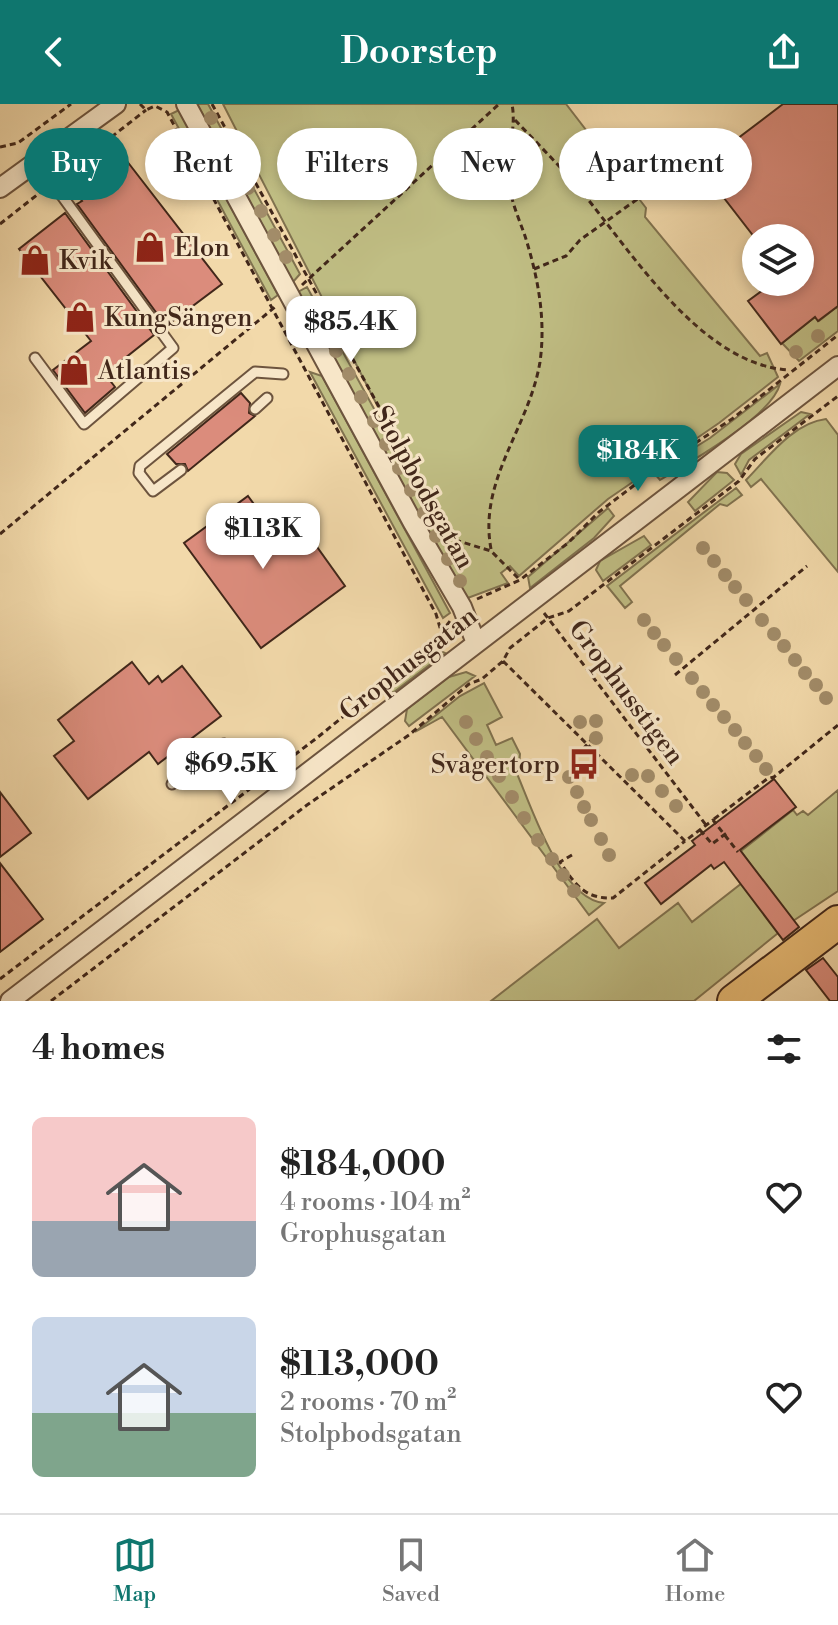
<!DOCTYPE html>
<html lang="en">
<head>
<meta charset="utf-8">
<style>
  body { margin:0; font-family:"Libre Bodoni",serif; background:#f6f6f6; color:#222; height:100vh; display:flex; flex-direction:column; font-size:30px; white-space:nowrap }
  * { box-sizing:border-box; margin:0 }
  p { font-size:26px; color:#767676 }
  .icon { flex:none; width:44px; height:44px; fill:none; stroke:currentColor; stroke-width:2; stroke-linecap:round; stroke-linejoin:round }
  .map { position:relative; height:897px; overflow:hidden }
  .sheet { display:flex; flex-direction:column; background:#fff; flex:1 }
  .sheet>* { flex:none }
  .top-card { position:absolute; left:24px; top:24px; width:790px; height:72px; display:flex; gap:16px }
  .tools { position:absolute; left:742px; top:120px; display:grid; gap:16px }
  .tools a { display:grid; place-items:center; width:72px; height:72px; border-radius:50%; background:#fff; box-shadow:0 4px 12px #0003; font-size:40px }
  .price { position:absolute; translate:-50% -68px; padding:0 18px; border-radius:16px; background:#fff; color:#222; font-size:26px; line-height:52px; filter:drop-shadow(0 2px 4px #0008) }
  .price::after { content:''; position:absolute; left:50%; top:48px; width:24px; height:18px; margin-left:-12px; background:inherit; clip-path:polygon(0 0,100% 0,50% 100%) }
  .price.on { background:#0f766e; color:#fff }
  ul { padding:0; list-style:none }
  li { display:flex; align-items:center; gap:24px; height:200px; padding:0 32px }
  li span { display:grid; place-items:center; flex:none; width:224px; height:160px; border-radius:12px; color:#555 }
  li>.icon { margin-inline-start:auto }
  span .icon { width:96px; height:96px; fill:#fffc; stroke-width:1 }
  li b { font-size:34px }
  h2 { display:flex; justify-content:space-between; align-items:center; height:96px; padding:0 32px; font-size:34px }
  .tag { padding:0 28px; border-radius:36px; background:#fff; box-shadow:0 4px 12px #0003; font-size:28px; line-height:72px }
  .tag.on { background:#0f766e; color:#fff }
  header { display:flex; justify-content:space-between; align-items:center; height:104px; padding:0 32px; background:#0f766e; color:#fff; font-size:36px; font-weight:600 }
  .menu { display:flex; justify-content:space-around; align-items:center; height:112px; border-top:2px solid #e0e0e0; background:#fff; font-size:22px; color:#767676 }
  .menu a { display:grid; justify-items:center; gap:4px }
  .menu .on { color:#0f766e }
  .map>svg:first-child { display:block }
  .green { fill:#c0be84; stroke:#80724f; stroke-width:2 }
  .building { fill:#db8c7c; stroke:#41271a; stroke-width:2 }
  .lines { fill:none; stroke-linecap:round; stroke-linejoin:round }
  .service-casing { stroke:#6d543e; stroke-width:13 }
  .minor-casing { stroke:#6d543e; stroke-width:22 }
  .motorway-casing { stroke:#41271a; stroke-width:36 }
  .path { stroke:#41271a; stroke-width:3; stroke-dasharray:6 4; stroke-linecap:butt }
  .service { stroke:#f7e6c8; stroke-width:9 }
  .minor { stroke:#f7e6c8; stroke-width:18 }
  .motorway { stroke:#e9bc75; stroke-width:32 }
  .tree { fill:#a28c69 }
  .labels { text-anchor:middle; stroke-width:6; stroke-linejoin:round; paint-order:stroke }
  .poi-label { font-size:26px; fill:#41271a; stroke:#f7e6c8; text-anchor:start }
  .street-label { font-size:26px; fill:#41271a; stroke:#f7e6c8 }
</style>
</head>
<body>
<header><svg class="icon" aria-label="back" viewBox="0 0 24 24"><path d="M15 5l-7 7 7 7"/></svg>Doorstep<svg class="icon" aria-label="share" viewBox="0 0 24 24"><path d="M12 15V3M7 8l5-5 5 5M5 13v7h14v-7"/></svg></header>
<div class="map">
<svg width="838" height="897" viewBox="0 0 838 897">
  <rect width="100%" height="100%" fill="#f2d9aa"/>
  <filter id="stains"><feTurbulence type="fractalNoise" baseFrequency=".0025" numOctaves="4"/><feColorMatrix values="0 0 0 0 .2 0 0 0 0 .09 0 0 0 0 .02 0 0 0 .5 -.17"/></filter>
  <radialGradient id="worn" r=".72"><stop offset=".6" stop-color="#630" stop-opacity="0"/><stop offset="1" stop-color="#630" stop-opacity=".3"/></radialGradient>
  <!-- green -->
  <path class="green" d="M197,0H208L300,170L293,178Z
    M223,0H566L646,104L645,113L760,252L767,249L778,273L719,319L608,395L519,472L510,462L501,469L508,479L465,495L298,188L307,183L443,430Z
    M179,6L278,191L271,196L171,10Z
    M838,202V227L799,257L782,239L815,213L819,217Z
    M310,268L322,272L450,509L443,514Z
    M780,280C772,312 689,359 660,376L654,369L710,334Z
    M801,308L810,310L749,356L741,371L735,360L741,350Z
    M826,315L838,331V468L761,375L751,383L746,376C767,355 792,319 826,315Z
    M717,368L727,369L734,376L695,407L688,398Z
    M736,384L742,391L727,402L720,400L620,482L632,498L625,504L607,482Z
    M608,404L614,412L594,434L530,484L528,473Z
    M644,432L651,441L603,477L596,466L600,457Z
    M433,544L445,549L394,588L382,590L380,586Z
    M466,568L475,572L409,622L405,617L407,605L449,573Z
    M484,579L502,613L487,621L496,641L512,634L520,650L519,663L515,665C531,701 560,795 604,799L589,811L442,613L415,628L460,592Z
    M838,686V787L793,817L694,897H491L597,815L619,844L678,799L692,818L756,768L741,747L793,706L797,711L803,707L808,711Z"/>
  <!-- building -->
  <path class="building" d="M783,0H838V202L818,217L815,213L781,240L748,197L774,178H800V134H755L700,63Z
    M123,52L222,180L166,222L77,100L82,97L76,89Z
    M65,109L154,231L105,270L115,283L85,309L53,266L91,237L19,145Z
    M241,289L250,299L249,309L255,312L188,367L185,360H176L167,350Z
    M248,392L286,444L307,429L345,482L261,544L184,439Z
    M132,558L149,580L158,572L162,578L182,562L221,612L158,660L149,648L88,695L54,652L74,637L58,616Z
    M774,675L796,703L740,746L799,823L783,836L724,758L714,765L711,761L661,800L645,779L695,741L692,737Z
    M0,688L31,729L0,753Z
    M0,759L43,815L0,848Z
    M823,854L838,873V897H830L806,866Z"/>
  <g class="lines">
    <defs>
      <path id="service" d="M35,254L84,320L173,244L38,59
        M255,305L267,294
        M181,366L153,387L139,369L140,362L255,268L283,270
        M172,680L224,640"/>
      <path id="minor" d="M186,0L413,419L462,503L476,539
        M0,84L116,0
        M10,897L838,262"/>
      <path id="motorway" d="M734,897L838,818"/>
    </defs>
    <!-- service casing -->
    <use href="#service" class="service-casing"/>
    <!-- minor casing -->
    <use href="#minor" class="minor-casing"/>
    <!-- motorway casing -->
    <use href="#motorway" class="motorway-casing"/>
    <!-- path -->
    <path class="path" d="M140,0L146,6L155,2L167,8L436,510L441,527
      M212,0L452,435L491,447L518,474
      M515,16C538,40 561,63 582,88C633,150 702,261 789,266
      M0,43L18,39L71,0
      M64,70L146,6
      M0,120L42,87
      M534,165L566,152L580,136L639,94L655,78
      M302,181L499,0
      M0,430L275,203
      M491,445C478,376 529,324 540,258C546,215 538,173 525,132C519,115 511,97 509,79C505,52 517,27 512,0
      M477,495L520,476L568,439L599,408L653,367L732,315L838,231
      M544,509L706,721
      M503,557L685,737L713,716L738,748
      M675,571L807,462
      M583,645L592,635
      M714,715L767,675L774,673L838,621
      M700,726L712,740L728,728
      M572,751L560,758C575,780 584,795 613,794L685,737
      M0,875L318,633L432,541L450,517
      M51,897L307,701L409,631L469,580L482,575L503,557L510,544L548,514L569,507L739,377L755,355L838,292"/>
    <!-- service -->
    <use href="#service" class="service"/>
    <!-- minor -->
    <use href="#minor" class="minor"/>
    <!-- motorway -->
    <use href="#motorway" class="motorway"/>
  </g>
  <!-- trees -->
  <g class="tree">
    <circle cx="211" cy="14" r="7"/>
    <circle cx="223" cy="37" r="7"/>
    <circle cx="235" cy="61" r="7"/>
    <circle cx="248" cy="84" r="7"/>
    <circle cx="261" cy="107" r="7"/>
    <circle cx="274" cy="131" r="7"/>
    <circle cx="286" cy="153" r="7"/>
    <circle cx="311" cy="200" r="7"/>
    <circle cx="323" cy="223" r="7"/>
    <circle cx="818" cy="232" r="7"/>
    <circle cx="336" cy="247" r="7"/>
    <circle cx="796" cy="248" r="7"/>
    <circle cx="349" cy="270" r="7"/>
    <circle cx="361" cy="293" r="7"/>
    <circle cx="374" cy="317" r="7"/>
    <circle cx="386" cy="340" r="7"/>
    <circle cx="399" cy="364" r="7"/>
    <circle cx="411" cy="386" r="7"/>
    <circle cx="424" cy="409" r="7"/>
    <circle cx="436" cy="432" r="7"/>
    <circle cx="703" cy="444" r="7"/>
    <circle cx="448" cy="455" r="7"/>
    <circle cx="714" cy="457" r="7"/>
    <circle cx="725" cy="471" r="7"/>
    <circle cx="460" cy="477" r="7"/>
    <circle cx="735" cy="483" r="7"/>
    <circle cx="746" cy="496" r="7"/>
    <circle cx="644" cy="516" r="7"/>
    <circle cx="762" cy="516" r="7"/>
    <circle cx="654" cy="529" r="7"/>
    <circle cx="774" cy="530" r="7"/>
    <circle cx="664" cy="541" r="7"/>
    <circle cx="784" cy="542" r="7"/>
    <circle cx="676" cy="555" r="7"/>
    <circle cx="795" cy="556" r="7"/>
    <circle cx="805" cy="569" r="7"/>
    <circle cx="692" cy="574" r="7"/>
    <circle cx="816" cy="581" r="7"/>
    <circle cx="703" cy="588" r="7"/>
    <circle cx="826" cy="594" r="7"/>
    <circle cx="713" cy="601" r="7"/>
    <circle cx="724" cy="613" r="7"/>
    <circle cx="596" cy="617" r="7"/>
    <circle cx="466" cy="618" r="7"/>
    <circle cx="580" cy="618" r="7"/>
    <circle cx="735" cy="626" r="7"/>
    <circle cx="596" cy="634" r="7"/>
    <circle cx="476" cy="635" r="7"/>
    <circle cx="745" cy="639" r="7"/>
    <circle cx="756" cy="652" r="7"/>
    <circle cx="487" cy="653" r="7"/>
    <circle cx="766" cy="665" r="7"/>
    <circle cx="632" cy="671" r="7"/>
    <circle cx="499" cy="672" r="7"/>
    <circle cx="648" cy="672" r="7"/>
    <circle cx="569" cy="673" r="7"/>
    <circle cx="662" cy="687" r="7"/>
    <circle cx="577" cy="688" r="7"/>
    <circle cx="512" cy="693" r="7"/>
    <circle cx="676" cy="702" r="7"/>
    <circle cx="584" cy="703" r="7"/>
    <circle cx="524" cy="714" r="7"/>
    <circle cx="591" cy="716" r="7"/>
    <circle cx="601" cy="735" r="7"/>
    <circle cx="538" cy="736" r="7"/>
    <circle cx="609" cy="751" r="7"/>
    <circle cx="552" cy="755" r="7"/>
    <circle cx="563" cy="771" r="7"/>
    <circle cx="574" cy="787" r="7"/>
  </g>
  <!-- icons -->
  <defs>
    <symbol id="shop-bare" viewBox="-9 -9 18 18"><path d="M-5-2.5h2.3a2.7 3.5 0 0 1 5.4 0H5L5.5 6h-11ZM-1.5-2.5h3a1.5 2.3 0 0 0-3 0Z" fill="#8f2418" stroke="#f7e6c8" stroke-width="2.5" paint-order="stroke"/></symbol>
    <symbol id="bus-bare" viewBox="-9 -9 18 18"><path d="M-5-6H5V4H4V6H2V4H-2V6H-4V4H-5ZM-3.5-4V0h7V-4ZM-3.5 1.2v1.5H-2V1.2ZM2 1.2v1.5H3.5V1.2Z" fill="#8f2418" stroke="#f7e6c8" stroke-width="2.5" paint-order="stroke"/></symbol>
  </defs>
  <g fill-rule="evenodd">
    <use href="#shop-bare" x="128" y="121" width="44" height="44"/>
    <use href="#shop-bare" x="13" y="134" width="44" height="44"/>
    <use href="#shop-bare" x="58" y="191" width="44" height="44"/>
    <use href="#shop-bare" x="52" y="244" width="44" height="44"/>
    <use href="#bus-bare" x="562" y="638" width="44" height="44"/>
  </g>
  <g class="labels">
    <!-- poi labels -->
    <g class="poi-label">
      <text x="174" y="152">Elon</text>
      <text x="59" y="165">Kvik</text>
      <text x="104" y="222">KungSängen</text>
      <text x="98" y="275">Atlantis</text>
      <text x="560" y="669" text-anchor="end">Svågertorp</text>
    </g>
    <!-- street labels -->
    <g class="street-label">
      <text transform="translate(424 383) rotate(61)" y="9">Stolpbodsgatan</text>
      <text transform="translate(408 559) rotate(-38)" y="9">Grophusgatan</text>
      <text transform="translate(627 588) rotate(53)" y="9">Grophusstigen</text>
    </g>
  </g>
  <rect width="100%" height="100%" filter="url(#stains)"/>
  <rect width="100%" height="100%" fill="url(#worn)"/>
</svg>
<div class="tools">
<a><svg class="icon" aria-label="layers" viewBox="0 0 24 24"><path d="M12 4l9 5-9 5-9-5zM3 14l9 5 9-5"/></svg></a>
</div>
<b class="price" style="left:351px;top:260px">$85.4K</b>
<b class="price on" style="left:638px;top:389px">$184K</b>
<b class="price" style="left:263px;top:467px">$113K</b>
<b class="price" style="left:231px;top:702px">$69.5K</b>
<div class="top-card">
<a class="tag on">Buy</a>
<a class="tag">Rent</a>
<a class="tag">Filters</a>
<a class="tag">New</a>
<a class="tag">Apartment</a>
</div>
</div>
<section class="sheet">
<h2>4 homes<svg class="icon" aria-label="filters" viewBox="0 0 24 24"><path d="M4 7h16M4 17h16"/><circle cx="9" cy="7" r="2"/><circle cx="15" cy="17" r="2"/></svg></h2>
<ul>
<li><span style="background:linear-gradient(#f6c9c9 65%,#9aa5b1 0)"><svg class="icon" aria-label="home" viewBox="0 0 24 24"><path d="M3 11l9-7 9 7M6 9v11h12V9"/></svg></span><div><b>$184,000</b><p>4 rooms · 104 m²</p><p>Grophusgatan</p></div><svg class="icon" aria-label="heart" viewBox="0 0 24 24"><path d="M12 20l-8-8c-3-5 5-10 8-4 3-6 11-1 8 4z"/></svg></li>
<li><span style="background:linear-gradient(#c9d6e8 60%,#7fa58c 0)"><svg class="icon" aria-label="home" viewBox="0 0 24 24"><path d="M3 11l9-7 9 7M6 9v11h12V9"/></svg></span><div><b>$113,000</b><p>2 rooms · 70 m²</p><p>Stolpbodsgatan</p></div><svg class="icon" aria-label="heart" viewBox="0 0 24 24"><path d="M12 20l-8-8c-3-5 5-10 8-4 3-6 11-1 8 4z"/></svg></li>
</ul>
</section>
<nav class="menu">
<a class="on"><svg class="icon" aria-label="map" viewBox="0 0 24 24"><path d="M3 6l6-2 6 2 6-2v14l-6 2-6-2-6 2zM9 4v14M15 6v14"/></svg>Map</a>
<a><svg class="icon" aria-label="saved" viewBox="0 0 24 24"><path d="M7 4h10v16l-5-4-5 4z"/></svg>Saved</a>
<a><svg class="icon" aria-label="home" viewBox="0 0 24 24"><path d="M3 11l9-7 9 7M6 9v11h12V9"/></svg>Home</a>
</nav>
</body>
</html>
